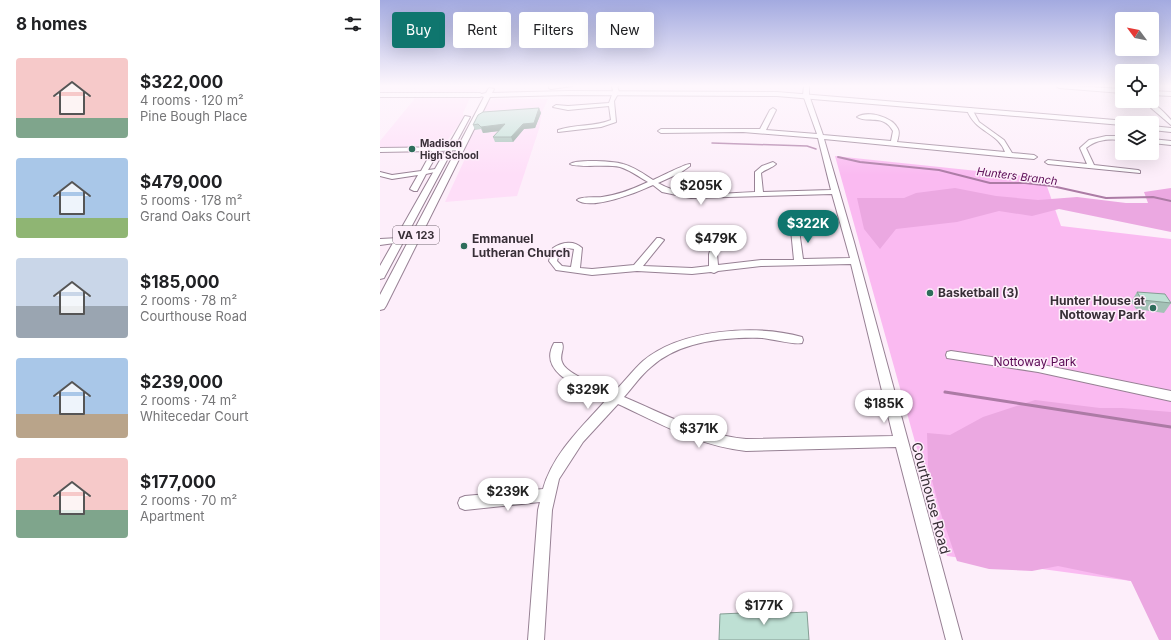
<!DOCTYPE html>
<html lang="en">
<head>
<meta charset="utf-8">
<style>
  body { margin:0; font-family:Inter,sans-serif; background:#f6f6f6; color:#202124; height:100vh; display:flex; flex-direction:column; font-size:15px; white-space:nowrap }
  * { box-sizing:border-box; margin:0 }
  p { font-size:13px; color:#757577 }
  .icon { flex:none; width:22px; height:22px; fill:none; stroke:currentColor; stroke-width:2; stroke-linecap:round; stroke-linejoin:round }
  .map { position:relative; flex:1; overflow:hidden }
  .drawer { display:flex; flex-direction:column; background:#fff; width:380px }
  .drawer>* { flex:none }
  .top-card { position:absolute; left:12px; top:12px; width:380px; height:36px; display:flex; gap:8px }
  .needle { width:26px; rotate:302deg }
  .fabs { position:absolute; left:735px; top:12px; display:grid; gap:8px }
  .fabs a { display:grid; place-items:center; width:44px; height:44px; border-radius:4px; background:#fff; box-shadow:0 4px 16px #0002; font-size:20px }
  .price { position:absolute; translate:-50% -34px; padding:0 9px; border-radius:14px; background:#fff; color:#222; font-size:13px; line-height:26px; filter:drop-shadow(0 1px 2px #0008) }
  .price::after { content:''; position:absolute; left:50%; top:24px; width:12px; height:9px; margin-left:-6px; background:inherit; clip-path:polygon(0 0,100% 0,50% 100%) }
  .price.current { background:#0f766e; color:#fff }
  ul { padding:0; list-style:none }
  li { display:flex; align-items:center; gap:12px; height:100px; padding:0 16px }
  li span { display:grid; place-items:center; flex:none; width:112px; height:80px; border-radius:4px; color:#555 }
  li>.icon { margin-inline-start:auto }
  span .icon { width:48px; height:48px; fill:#fffc; stroke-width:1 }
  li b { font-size:17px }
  h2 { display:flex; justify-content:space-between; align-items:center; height:48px; padding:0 16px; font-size:17px }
  .pill { padding:0 14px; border-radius:4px; background:#fff; box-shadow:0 4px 16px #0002; font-size:14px; line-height:36px }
  .pill.current { background:#0f766e; color:#fff }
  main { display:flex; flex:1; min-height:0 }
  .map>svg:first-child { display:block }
  .built { fill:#fedef8 }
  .green { fill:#fabaf1 }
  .forest { fill:#eba8e1 }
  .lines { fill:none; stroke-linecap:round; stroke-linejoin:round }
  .stream-far2 { stroke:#ac7ba5; stroke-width:1.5 }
  .stream-far1 { stroke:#ac7ba5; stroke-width:2 }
  .stream { stroke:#ac7ba5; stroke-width:3 }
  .minor-casing { stroke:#978194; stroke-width:2 }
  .major-casing { stroke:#978194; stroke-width:2 }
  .minor { fill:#fff; fill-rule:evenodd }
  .major { fill:#fff; fill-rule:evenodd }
  .wall { fill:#a3c1b6 }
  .shaded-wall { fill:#859d94 }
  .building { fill:#bee0d4; stroke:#859d94 }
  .poi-dot { fill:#2e6d5b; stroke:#fdeefa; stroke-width:1.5 }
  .labels { text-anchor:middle; stroke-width:3; stroke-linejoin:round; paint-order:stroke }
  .far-poi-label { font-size:10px; font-weight:bold; fill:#382f37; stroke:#fdeefa; text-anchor:start }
  .far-water-label { font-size:11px; font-style:italic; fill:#590953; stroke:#fdeefa }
  .shield { fill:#fdeefa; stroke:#736872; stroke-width:1 }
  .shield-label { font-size:11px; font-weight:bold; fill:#382f37 }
  .poi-label { font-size:12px; font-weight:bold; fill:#382f37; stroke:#fdeefa; text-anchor:start }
  .park-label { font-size:12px; fill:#580752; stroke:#fdeefa }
  .near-street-label { font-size:14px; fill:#382f37; stroke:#fdeefa }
</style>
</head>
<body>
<main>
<section class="drawer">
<h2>8 homes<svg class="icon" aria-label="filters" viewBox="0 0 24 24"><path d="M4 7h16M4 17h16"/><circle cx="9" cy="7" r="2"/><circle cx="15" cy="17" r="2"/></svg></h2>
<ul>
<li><span style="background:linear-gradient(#f6c9c9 75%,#7fa58c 0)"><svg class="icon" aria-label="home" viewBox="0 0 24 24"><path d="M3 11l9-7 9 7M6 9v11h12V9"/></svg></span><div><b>$322,000</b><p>4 rooms · 120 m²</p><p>Pine Bough Place</p></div></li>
<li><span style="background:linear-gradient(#a9c7e8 75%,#8fb573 0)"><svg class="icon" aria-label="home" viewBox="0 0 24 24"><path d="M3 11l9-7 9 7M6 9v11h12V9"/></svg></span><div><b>$479,000</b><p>5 rooms · 178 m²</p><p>Grand Oaks Court</p></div></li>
<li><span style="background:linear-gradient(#c9d6e8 60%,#9aa5b1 0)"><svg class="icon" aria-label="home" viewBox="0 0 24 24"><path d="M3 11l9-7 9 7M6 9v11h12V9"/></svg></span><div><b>$185,000</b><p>2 rooms · 78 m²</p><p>Courthouse Road</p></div></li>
<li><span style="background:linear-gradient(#a9c7e8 70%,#b9a48a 0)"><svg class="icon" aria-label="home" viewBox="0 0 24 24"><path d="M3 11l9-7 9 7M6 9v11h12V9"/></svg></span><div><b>$239,000</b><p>2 rooms · 74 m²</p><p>Whitecedar Court</p></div></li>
<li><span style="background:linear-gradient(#f6c9c9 65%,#7fa58c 0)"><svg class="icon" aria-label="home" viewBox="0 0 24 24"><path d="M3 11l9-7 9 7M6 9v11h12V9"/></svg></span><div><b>$177,000</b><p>2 rooms · 70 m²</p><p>Apartment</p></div></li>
</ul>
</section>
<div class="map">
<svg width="791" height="640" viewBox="0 0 791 640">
  <rect width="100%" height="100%" fill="#fdeefa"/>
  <!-- built -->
  <path class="built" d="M52,86H99L97,91L92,93H48Z
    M36,97L90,98L83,113L84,117L64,145L62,146L65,147L62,153L0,152V141Z
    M115,99H168L162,112L159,129L137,196L65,202L89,150L83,151L109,101Z"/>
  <!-- green -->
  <path class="green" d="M455,156L664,178L681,226L791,239V640L751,581L567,556Z"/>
  <!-- forest -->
  <path class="forest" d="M575,188L616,196L658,200L697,197L746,203H768L764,192L791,188V232L679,209L652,216L619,211L577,222L516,229L500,249L484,229L477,198H524L536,193Z
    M655,400L720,408H742L791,412V640H779L751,581L678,566L652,571L609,569L577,561L562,517L548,466L547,433L570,435L603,417Z"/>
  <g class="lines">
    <!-- stream-far2 -->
    <path class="stream-far2" d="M332,143L427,146L436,149"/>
    <!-- stream-far1 -->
    <path class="stream-far1" d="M458,157L480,162L559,170L610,183H645L672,186L726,198L773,197L791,201"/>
    <!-- stream -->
    <path class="stream" d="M565,392L791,427"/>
    <defs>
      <path id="minor" d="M169,86H192L171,89L169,88Z
        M232,86H237L239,92L234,101L236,122L221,127L178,132V130C195,124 214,127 231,120L229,106L188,110L173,107L176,105L188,106L229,103L233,92Z
        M424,86H429V95L443,135L511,141L513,131C503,113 488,124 477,117C488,110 513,117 518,129C520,133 518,138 517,142L625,152C619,133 595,132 587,110L590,108L592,109L599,122L624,140L632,153L654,155L657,157L654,159L629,157L444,139L474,242L582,640H566L516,447L366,451C319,446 279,423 238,404L203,442L179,479L172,510L164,640H148L158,510L160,502L85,510L80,508L78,503L80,498L85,496L163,489C173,453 203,426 227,399C206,389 156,375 174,343H182C185,349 179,355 182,362C186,375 222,386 234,392C244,382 253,370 263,361C301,329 376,324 422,337L423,340L422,343C415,345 392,339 382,338C345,337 300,341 271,367C261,375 253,387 244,397C284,414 322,435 366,439L513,436L471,264L381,266L338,271L334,273L331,272L312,274L257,271L212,275L176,270L169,261L173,248C182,242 194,240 202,248L200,268L212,269L254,265L277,238H280L284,240L263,266L312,268L329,266V254L331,248L327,246L326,242C333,235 344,233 351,241L349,246L339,249L337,254L338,265L381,260H414L411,230L415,228L419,230L423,259L470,258L452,194L311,198L282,192L273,185C258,192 211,211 197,200C202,196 215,198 222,197C238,195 253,189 268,182C259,177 250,170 240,167C228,164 196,168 190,164C197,159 233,161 243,164C254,167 264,174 273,180C280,177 307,163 310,164V166L300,173L278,183C307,200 344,193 375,192V172L382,166L393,162L396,164C392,168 386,169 381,173L383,192L451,190L438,138L363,132L281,133L278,131L281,129H380L390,110L393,108L396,110L386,130L437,134L423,95ZM339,241L342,242L334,243ZM187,248L194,249L191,267L182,266L177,261L180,251Z
        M676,86H695L742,89V93L679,88Z
        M772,91L791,92V96L772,95Z
        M0,93H100L103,95L100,97H0Z
        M763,101C774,101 784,112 791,120V125Z
        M726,136H742V140C729,139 717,139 706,148L714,165L758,170L760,171V173L668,164L665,162L668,160L707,164L700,148L709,140Z
        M772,139L791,141V145L772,143Z
        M79,147L81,148V150L59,151L48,170L56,169L59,171L46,174L37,191H34L30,189L38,175L12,179L0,176V172L12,175L41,171L52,151L0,152V148Z
        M19,238L23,240L22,242L0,245V239Z
        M571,351L658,364L791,391V401L658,372L567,358L566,355L567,352Z"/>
      <path id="major" d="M109,88L114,89L112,93L188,91L397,92L747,121L750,123H742V125L397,96L188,95L110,97L6,306L4,309L0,310V295L104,97L97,95L106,93Z
        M85,116L90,117L5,276L4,278L0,279V266Z
        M772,126L791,128V132L772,130Z"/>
    </defs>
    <!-- minor casing -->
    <use href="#minor" class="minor-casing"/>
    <!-- major casing -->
    <use href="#major" class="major-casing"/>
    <!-- minor -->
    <use href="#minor" class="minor"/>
    <!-- major -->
    <use href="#major" class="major"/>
  </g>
  <!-- wall -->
  <path class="wall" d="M159,108L161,113L155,128L144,129L133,142H115L113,137L119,131L103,133L101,129L95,130L93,125Z
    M757,292L791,303L784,313L756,309L751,302Z"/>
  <!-- shaded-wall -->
  <path class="shaded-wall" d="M159,108L161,113L155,128L144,129L133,142L131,137Z
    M125,124L127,130L103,133L101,127Z"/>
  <!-- building -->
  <path class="building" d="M159,108L154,123L143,124L131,137H113L125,124L101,127L98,124L93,125L98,115L103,112Z
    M757,292L785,294L791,303L762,300Z
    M406,611V613L427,612L429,640H339L340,614Z"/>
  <!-- sky -->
  <linearGradient id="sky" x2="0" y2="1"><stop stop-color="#a3aae0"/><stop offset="0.49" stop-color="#fef7fd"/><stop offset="1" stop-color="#fef7fd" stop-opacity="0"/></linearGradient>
  <rect width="791" height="175" fill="url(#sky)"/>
  <!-- markers -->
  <g class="poi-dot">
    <circle cx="32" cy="149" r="4"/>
    <circle cx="84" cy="246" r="4"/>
    <circle cx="550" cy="293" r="4"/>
    <circle cx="773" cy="308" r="4"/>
  </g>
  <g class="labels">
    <!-- far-poi labels -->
    <g class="far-poi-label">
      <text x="40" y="147">Madison<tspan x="40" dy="12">High School</tspan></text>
    </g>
    <!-- far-water labels -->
    <g class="far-water-label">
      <text transform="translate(637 176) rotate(7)" y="4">Hunters Branch</text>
    </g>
    <!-- shield labels -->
    <rect class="shield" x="13" y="226" width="46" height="18" rx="3"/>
    <g class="shield-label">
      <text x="36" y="239">VA 123</text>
    </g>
    <!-- poi labels -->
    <g class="poi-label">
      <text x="92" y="243">Emmanuel<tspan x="92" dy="14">Lutheran Church</tspan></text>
      <text x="558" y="297">Basketball (3)</text>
      <text x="765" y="305" text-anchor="end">Hunter House at<tspan x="765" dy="14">Nottoway Park</tspan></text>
    </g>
    <!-- park labels -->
    <g class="park-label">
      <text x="655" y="366">Nottoway Park</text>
    </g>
    <!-- near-street labels -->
    <g class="near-street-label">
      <text transform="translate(551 498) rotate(75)" y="5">Courthouse Road</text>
    </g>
  </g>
</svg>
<div class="fabs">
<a><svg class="needle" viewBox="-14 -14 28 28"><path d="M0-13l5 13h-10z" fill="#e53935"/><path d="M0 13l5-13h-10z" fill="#757577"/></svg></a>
<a><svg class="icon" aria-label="locate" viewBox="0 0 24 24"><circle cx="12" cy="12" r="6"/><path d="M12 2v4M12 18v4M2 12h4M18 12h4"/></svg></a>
<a><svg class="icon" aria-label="layers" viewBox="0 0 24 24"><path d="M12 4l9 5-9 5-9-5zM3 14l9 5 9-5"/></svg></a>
</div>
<b class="price" style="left:321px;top:206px">$205K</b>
<b class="price current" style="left:428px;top:244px">$322K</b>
<b class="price" style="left:336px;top:259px">$479K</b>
<b class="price" style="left:208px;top:410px">$329K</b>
<b class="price" style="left:504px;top:424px">$185K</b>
<b class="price" style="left:319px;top:449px">$371K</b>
<b class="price" style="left:128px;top:512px">$239K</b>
<b class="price" style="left:384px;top:626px">$177K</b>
<div class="top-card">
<a class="pill current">Buy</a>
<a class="pill">Rent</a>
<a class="pill">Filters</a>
<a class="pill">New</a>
</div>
</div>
</main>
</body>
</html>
